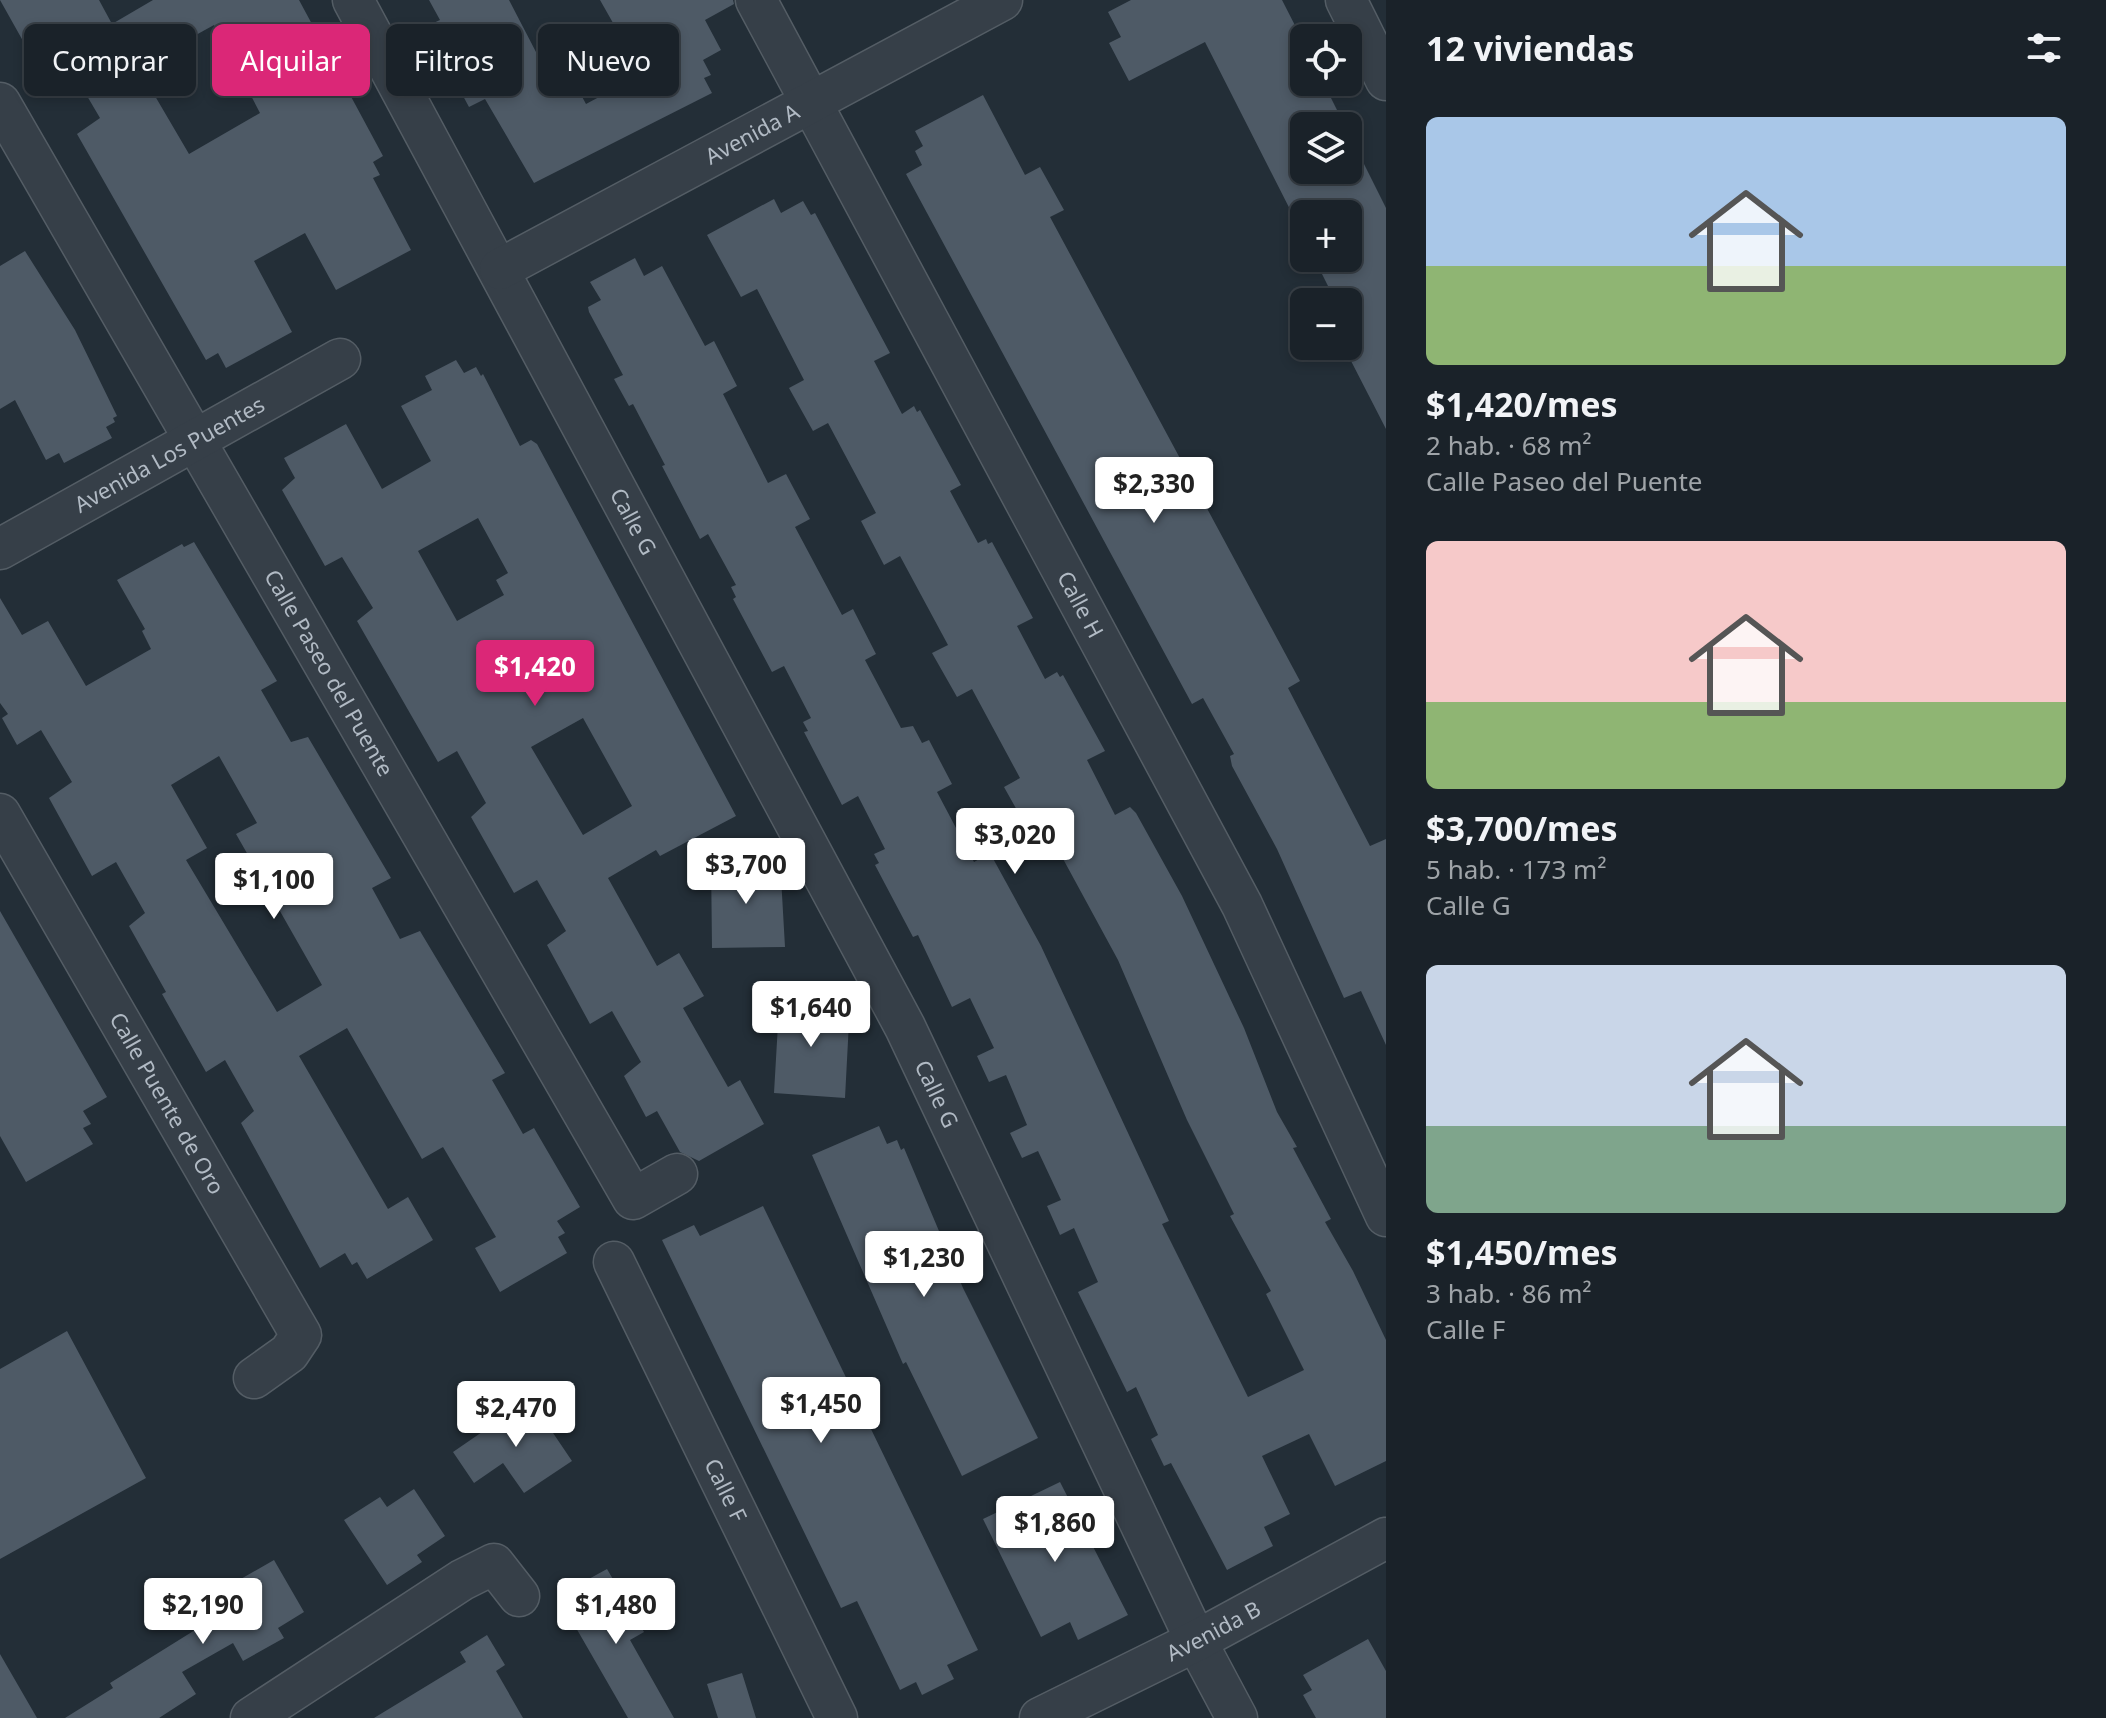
<!DOCTYPE html>
<html lang="es">
<head>
<meta charset="utf-8">
<style>
  body { margin:0; font-family:"Noto Sans",sans-serif; background:#232a31; color:#f1f3f6; height:100vh; display:flex; flex-direction:column; font-size:30px; white-space:nowrap }
  * { box-sizing:border-box; margin:0 }
  p { font-size:26px; color:#9fa4a8 }
  .icon { flex:none; width:44px; height:44px; fill:none; stroke:currentColor; stroke-width:2; stroke-linecap:round; stroke-linejoin:round }
  .map { position:relative; flex:1; overflow:hidden }
  .sheet { display:flex; flex-direction:column; background:#1a2229; width:720px }
  .sheet>* { flex:none }
  .top-card { position:absolute; left:24px; top:24px; width:760px; height:72px; display:flex; gap:16px }
  .buttons { position:absolute; left:1290px; top:24px; display:grid; gap:16px }
  .buttons a { display:grid; place-items:center; width:72px; height:72px; border-radius:12px; background:#1a2229; box-shadow:0 4px 12px #0003,0 0 0 2px #383f46; font-size:40px }
  .price { position:absolute; translate:-50% -68px; padding:0 18px; border-radius:8px; background:#fff; color:#222; font-size:26px; line-height:52px; filter:drop-shadow(0 2px 4px #0008) }
  .price::after { content:''; position:absolute; left:50%; top:48px; width:24px; height:18px; margin-left:-12px; background:inherit; clip-path:polygon(0 0,100% 0,50% 100%) }
  .price.on { background:#db2777; color:#fff }
  ul { padding:0; list-style:none }
  li { display:grid; align-content:center; gap:16px; height:424px; padding:0 40px }
  li span { display:grid; place-items:center; height:248px; border-radius:12px; color:#555 }
  li>.icon { margin-inline-start:auto }
  span .icon { width:144px; height:144px; fill:#fffc; stroke-width:1 }
  li b { font-size:34px }
  h2 { display:flex; justify-content:space-between; align-items:center; height:96px; padding:0 40px; font-size:34px }
  .chip { padding:0 28px; border-radius:12px; background:#1a2229; box-shadow:0 4px 12px #0003,0 0 0 2px #383f46; font-size:28px; line-height:72px }
  .chip.on { background:#db2777; color:#fff }
  main { display:flex; flex:1; min-height:0 }
  .map>svg:first-child { display:block }
  .building { fill:#4e5a66; fill-rule:evenodd }
  .lines { fill:none; stroke-linecap:round; stroke-linejoin:round }
  .street-casing { stroke:#545d65; stroke-width:43 }
  .street { stroke:#363f48; stroke-width:40 }
  .labels { text-anchor:middle; stroke-width:6; stroke-linejoin:round; paint-order:stroke }
  .street-label { font-size:22px; fill:#b1bac4; stroke:#1c242c }
</style>
</head>
<body>
<main>
<div class="map">
<svg width="1386" height="1718" viewBox="0 0 1386 1718">
  <rect width="100%" height="100%" fill="#232e37"/>
  <!-- building -->
  <path class="building" d="M0,0H99L112,24L153,0H299L383,156L373,162L380,175L373,178L411,250L336,290L305,233L254,261L292,332L226,368L218,353L206,360L77,134L100,118L70,67L46,82ZM214,25L260,113L189,154L138,67Z
    M429,0H509L536,52L553,43L586,104L642,74L600,0H733L734,4L705,20L721,50L703,60L711,75L704,78L712,93L534,183L485,99L469,107L430,35L434,33L429,25L440,20Z
    M1131,0H1282L1304,43V82H1323L1345,126H1304V170H1348V132L1386,208V429L1350,359L1361,353L1348,326V302H1336L1314,258H1348V214H1304V237L1205,42L1129,81L1109,43L1121,37L1108,12Z
    M983,95L1025,175L1040,167L1064,210L1050,217L1300,681L1288,688L1370,846L1386,839V1045L1361,991L1344,998L1277,849L1232,766L1230,756L1234,754L1203,698L1192,704L906,174L922,165L915,151L923,146L915,131Z
    M774,199L781,213L803,201L811,215L815,213L890,353L874,361L902,414L914,406L917,412L920,410L961,485L950,491L978,543L986,539L988,544L992,542L1033,618L1017,626L1045,679L1057,672L1060,677L1063,675L1105,751L1087,760L1115,815L1130,807L1136,813L1182,896L1244,1028L1277,1112L1297,1147L1293,1148L1331,1219L1325,1222L1353,1271L1386,1340V1461L1335,1486L1309,1434L1262,1456L1290,1514L1264,1527L1273,1546L1227,1570L1171,1463L1164,1466L1151,1439L1158,1435L1136,1387L1127,1392L1078,1292L1098,1282L1074,1228L1060,1235L1047,1206L1061,1200L1038,1151L1022,1158L1010,1133L1027,1125L1006,1075L989,1082L977,1056L994,1048L970,998L952,1007L918,935L913,937L875,865L879,863L874,854L885,849L858,796L842,805L804,732L808,731L803,722L811,718L784,666L772,672L733,599L736,597L731,587L736,585L708,534L700,539L662,466L665,465L633,404L629,406L614,379L623,375L589,312L588,307L601,300L590,282L635,258L644,276L662,266L705,346L714,341L737,386L723,394L768,483L786,474L810,519L795,527L842,615L853,609L876,654L865,660L901,728L913,726L922,743L929,740L952,784L937,792L974,862L990,853L1041,946L1169,1221L1162,1224L1248,1397L1304,1370L1266,1294L1271,1291L1230,1216L1234,1214L1187,1120L1118,960L1043,822L1028,830L1004,787L1020,778L972,689L957,697L932,653L948,645L900,556L884,565L861,521L876,513L828,423L813,431L789,388L804,380L757,289L741,297L707,235Z
    M25,251L75,330L117,416L113,418L115,422L106,427L112,438L64,463L59,453L46,460L15,400L0,409V266Z
    M456,360L464,373L476,367L481,376L483,374L520,446L531,440L537,444L736,816L660,856L656,850L608,878L657,966L679,953L704,996L683,1008L728,1087L740,1080L764,1124L699,1161L680,1152L657,1111L646,1117L624,1076L641,1062L612,1011L590,1024L547,945L566,931L537,880L514,893L471,817L486,803L457,751L438,762L357,621L373,608L342,557L325,566L282,490L295,478L284,458L346,424L382,489L431,461L401,406L432,390L425,376ZM478,518L508,573L496,580L504,595L457,621L418,551ZM583,718L632,806L583,835L531,747Z
    M194,542L277,681L261,690L291,742L308,737L391,878L372,888L400,939L420,931L505,1073L492,1080L523,1134L534,1128L580,1207L557,1221L565,1233L558,1237L567,1253L500,1292L475,1248L496,1237L443,1147L422,1159L347,1028L299,1056L388,1209L408,1197L433,1240L367,1279L357,1262L352,1265L345,1253L320,1268L241,1123L254,1111L225,1060L206,1072L162,994L166,992L129,926L145,913L116,862L92,876L49,798L72,782L41,730L17,745L2,718L8,714L0,703V598L22,635L48,621L86,686L151,649L142,631L145,629L117,580L182,544L184,547ZM219,756L257,823L236,834L322,985L277,1012L186,860L207,848L171,785Z
    M711,860H754L755,864L781,877L785,947L712,948Z
    M0,911L107,1097L83,1111L91,1124L83,1128L93,1144L26,1182L0,1136Z
    M787,989L818,990L817,1009L832,1010L831,1021L849,1022L845,1098L774,1093L778,1024L785,1025Z
    M879,1126L887,1144L897,1140L901,1150L904,1148L963,1288L1038,1438L962,1476L906,1362L903,1364L812,1155Z
    M763,1206L978,1650L947,1665L954,1679L922,1695L916,1682L900,1690L857,1601L841,1608L662,1240L694,1225L700,1236Z
    M67,1331L146,1478L0,1559V1369Z
    M530,1399L572,1461L524,1493L503,1463L474,1483L453,1452Z
    M1060,1482L1128,1615L1078,1640L1070,1622L1041,1637L983,1519Z
    M414,1489L445,1536L417,1555L422,1562L387,1585L344,1520L380,1497L387,1507Z
    M274,1560L304,1612L278,1628L284,1638L243,1661L233,1643L182,1672L196,1694L159,1718H65L113,1688L110,1683L195,1630L185,1611Z
    M607,1569L644,1632L630,1640L674,1718H628L564,1607L582,1598L576,1586Z
    M487,1635L505,1665L496,1671L523,1718H374L466,1662L460,1652Z
    M1368,1639L1386,1671V1718H1316L1303,1695L1312,1690L1303,1675Z
    M0,1654L37,1718H0Z
    M742,1673L756,1718H718L707,1684Z"/>
  <g class="lines">
    <defs>
      <g id="street">
        <path id="s1" d="M353,0L905,1027L1196,1641L1237,1718"/>
        <path id="s2" d="M756,0L1242,905L1386,1216"/>
        <path d="M1346,0L1386,80"/>
        <path id="s3" d="M0,103L633,1199L677,1174"/>
        <path id="s4" d="M500,269L1002,0"/>
        <path id="s5" d="M0,549L340,359"/>
        <path id="s6" d="M0,814L301,1335L289,1353L254,1378"/>
        <path id="s7" d="M614,1262L837,1718"/>
        <path d="M251,1718L462,1580L494,1564L519,1596"/>
        <path id="s8" d="M1040,1718L1196,1641L1386,1538"/>
      </g>
    </defs>
    <!-- street casing -->
    <use href="#street" class="street-casing"/>
    <!-- street -->
    <use href="#street" class="street"/>
  </g>
  <g class="labels">
    <!-- street labels -->
    <g class="street-label">
      <text dy="8" stroke="none"><textPath href="#s4" startOffset="286">Avenida A</textPath></text>
      <text dy="8" stroke="none"><textPath href="#s5" startOffset="194">Avenida Los Puentes</textPath></text>
      <text dy="8" stroke="none"><textPath href="#s1" startOffset="592">Calle G</textPath></text>
      <text dy="8" stroke="none"><textPath href="#s2" startOffset="686">Calle H</textPath></text>
      <text dy="8" stroke="none"><textPath href="#s3" startOffset="658">Calle Paseo del Puente</textPath></text>
      <text dy="8" stroke="none"><textPath href="#s1" startOffset="1240">Calle G</textPath></text>
      <text dy="8" stroke="none"><textPath href="#s6" startOffset="334">Calle Puente de Oro</textPath></text>
      <text dy="8" stroke="none"><textPath href="#s7" startOffset="254">Calle F</textPath></text>
      <text dy="8" stroke="none"><textPath href="#s8" startOffset="194">Avenida B</textPath></text>
    </g>
  </g>
</svg>
<div class="buttons">
<a><svg class="icon" aria-label="locate" viewBox="0 0 24 24"><circle cx="12" cy="12" r="6"/><path d="M12 2v4M12 18v4M2 12h4M18 12h4"/></svg></a>
<a><svg class="icon" aria-label="layers" viewBox="0 0 24 24"><path d="M12 4l9 5-9 5-9-5zM3 14l9 5 9-5"/></svg></a>
<a>+</a>
<a>−</a>
</div>
<b class="price" style="left:1154px;top:525px">$2,330</b>
<b class="price on" style="left:535px;top:708px">$1,420</b>
<b class="price" style="left:1015px;top:876px">$3,020</b>
<b class="price" style="left:746px;top:906px">$3,700</b>
<b class="price" style="left:274px;top:921px">$1,100</b>
<b class="price" style="left:811px;top:1049px">$1,640</b>
<b class="price" style="left:924px;top:1299px">$1,230</b>
<b class="price" style="left:821px;top:1445px">$1,450</b>
<b class="price" style="left:516px;top:1449px">$2,470</b>
<b class="price" style="left:1055px;top:1564px">$1,860</b>
<b class="price" style="left:203px;top:1646px">$2,190</b>
<b class="price" style="left:616px;top:1646px">$1,480</b>
<div class="top-card">
<a class="chip">Comprar</a>
<a class="chip on">Alquilar</a>
<a class="chip">Filtros</a>
<a class="chip">Nuevo</a>
</div>
</div>
<section class="sheet">
<h2>12 viviendas<svg class="icon" aria-label="filters" viewBox="0 0 24 24"><path d="M4 7h16M4 17h16"/><circle cx="9" cy="7" r="2"/><circle cx="15" cy="17" r="2"/></svg></h2>
<ul>
<li><span style="background:linear-gradient(#a9c7e8 60%,#8fb573 0)"><svg class="icon" aria-label="home" viewBox="0 0 24 24"><path d="M3 11l9-7 9 7M6 9v11h12V9"/></svg></span><div><b>$1,420/mes</b><p>2 hab. · 68 m²</p><p>Calle Paseo del Puente</p></div></li>
<li><span style="background:linear-gradient(#f6c9c9 65%,#8fb573 0)"><svg class="icon" aria-label="home" viewBox="0 0 24 24"><path d="M3 11l9-7 9 7M6 9v11h12V9"/></svg></span><div><b>$3,700/mes</b><p>5 hab. · 173 m²</p><p>Calle G</p></div></li>
<li><span style="background:linear-gradient(#c9d6e8 65%,#7fa58c 0)"><svg class="icon" aria-label="home" viewBox="0 0 24 24"><path d="M3 11l9-7 9 7M6 9v11h12V9"/></svg></span><div><b>$1,450/mes</b><p>3 hab. · 86 m²</p><p>Calle F</p></div></li>
</ul>
</section>
</main>
</body>
</html>
